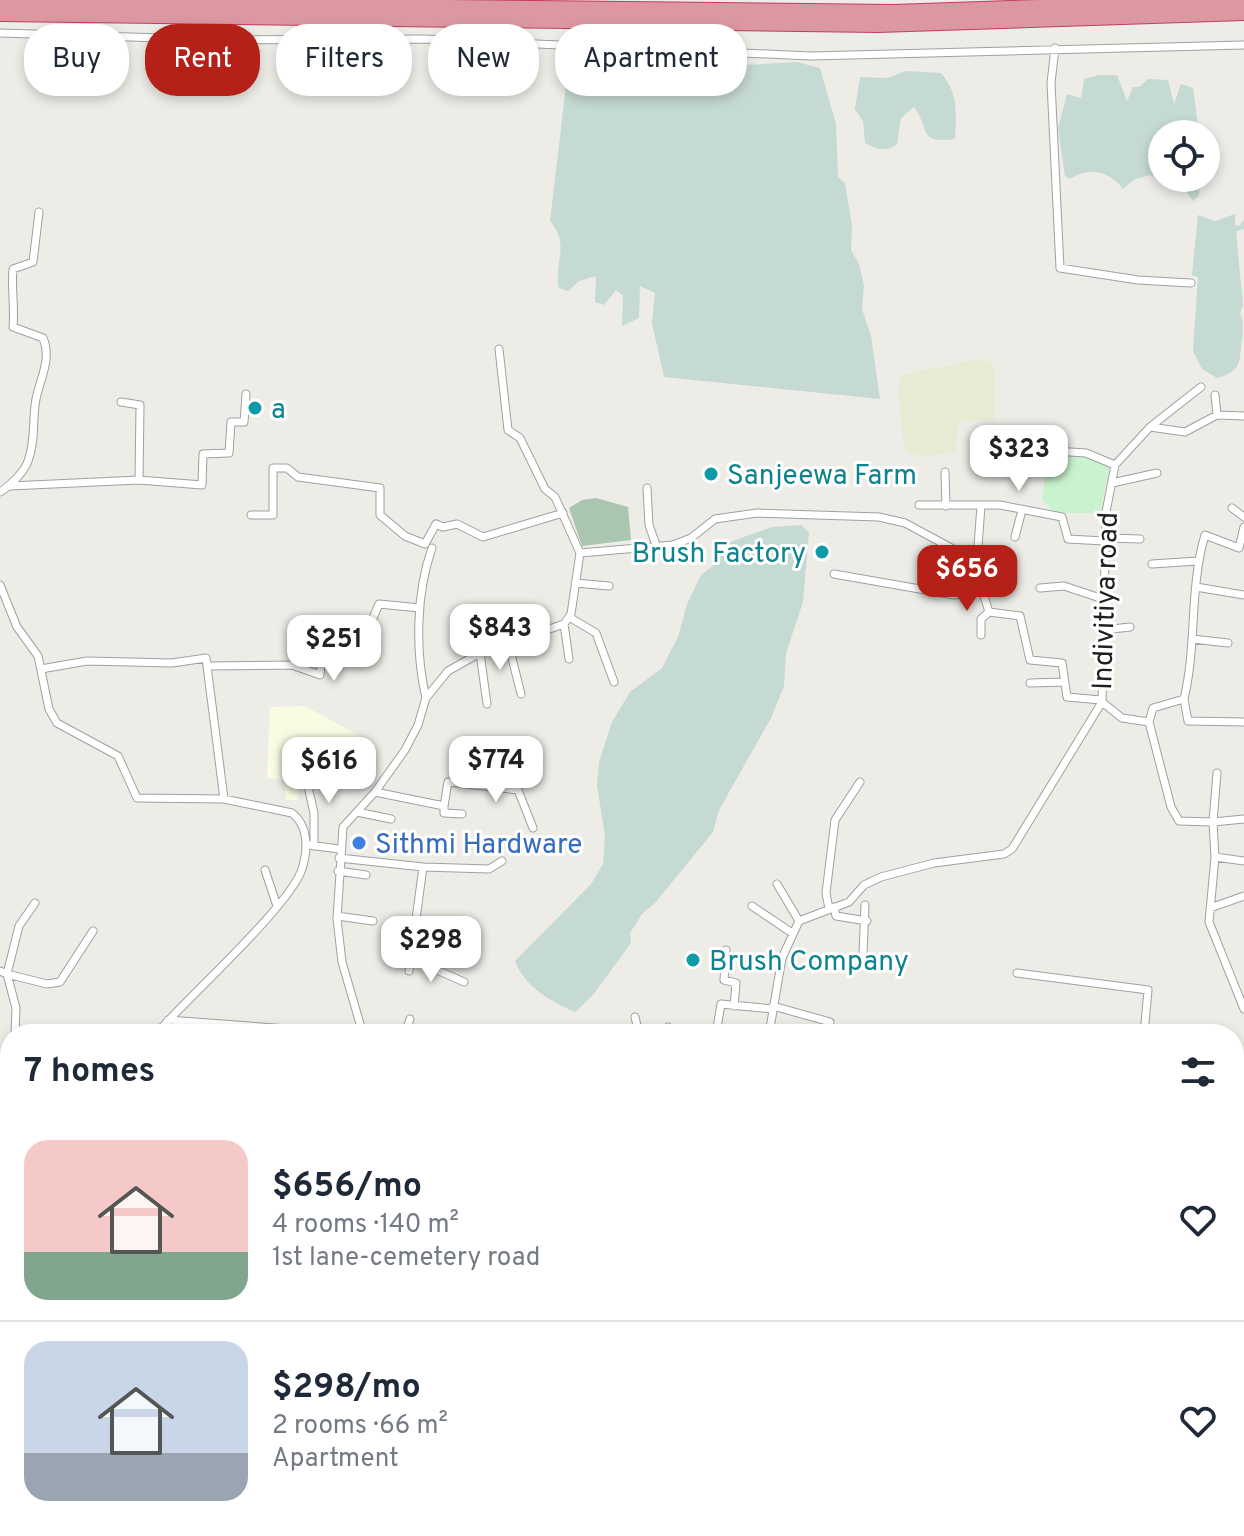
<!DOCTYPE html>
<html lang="en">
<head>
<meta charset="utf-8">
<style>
  body { margin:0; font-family:Overpass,sans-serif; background:#f2f2f3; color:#1f2937; height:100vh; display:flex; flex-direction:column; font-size:30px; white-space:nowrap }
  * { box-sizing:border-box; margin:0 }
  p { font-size:26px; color:#747a83 }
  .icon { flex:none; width:44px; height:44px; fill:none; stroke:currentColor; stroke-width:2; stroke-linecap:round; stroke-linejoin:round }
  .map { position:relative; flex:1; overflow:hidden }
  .details { position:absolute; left:0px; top:1024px; width:1244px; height:512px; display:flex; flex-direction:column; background:#fff; border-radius:32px 32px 0 0; box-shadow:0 4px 12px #0003 }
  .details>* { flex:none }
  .guide { position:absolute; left:24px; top:24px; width:800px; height:72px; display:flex; gap:16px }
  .controls { position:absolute; left:1148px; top:120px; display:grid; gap:16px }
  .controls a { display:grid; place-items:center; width:72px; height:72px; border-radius:50%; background:#fff; box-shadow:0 4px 12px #0003; font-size:40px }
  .price { position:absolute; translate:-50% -68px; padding:0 18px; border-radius:16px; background:#fff; color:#222; font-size:26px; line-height:52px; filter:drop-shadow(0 2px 4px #0008) }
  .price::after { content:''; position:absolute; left:50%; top:48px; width:24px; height:18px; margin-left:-12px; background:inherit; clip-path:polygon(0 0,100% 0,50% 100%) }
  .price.active { background:#b52119; color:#fff }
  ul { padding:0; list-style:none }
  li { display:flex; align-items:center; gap:24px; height:200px; padding:0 24px }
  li+li { border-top:2px solid #e0e1e3 }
  li span { display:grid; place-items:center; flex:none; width:224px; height:160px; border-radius:24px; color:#555 }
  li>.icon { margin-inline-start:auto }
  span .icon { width:96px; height:96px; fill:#fffc; stroke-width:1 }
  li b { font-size:34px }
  h2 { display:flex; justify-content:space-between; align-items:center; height:96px; padding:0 24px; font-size:34px }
  .tag { padding:0 28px; border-radius:32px; background:#fff; box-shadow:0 4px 12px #0003; font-size:28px; line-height:72px }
  .tag.active { background:#b52119; color:#fff }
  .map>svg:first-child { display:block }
  .education { fill:#fafbe3 }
  .farmland { fill:#e8ebd4 }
  .wetland { fill:#c5dad2 }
  .cemetery { fill:#aac5b0 }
  .park { fill:#c9f3cf }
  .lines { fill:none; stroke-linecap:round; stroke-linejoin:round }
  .street-casing { stroke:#a0a0a0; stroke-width:9 }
  .highway-casing { stroke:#c53b63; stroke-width:16 }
  .street { stroke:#fff; stroke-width:7 }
  .highway { stroke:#dc98a1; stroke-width:14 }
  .culture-dot { fill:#0f9aa8; stroke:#fff; stroke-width:3 }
  .shop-dot { fill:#3f7fe0; stroke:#fff; stroke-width:3 }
  .labels { text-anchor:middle; stroke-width:6; stroke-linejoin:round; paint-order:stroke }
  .culture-label { font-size:28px; fill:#0d838f; stroke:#fff; text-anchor:start }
  .street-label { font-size:28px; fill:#1f1f1f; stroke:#fff }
  .shop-label { font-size:28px; fill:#366cbe; stroke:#fff; text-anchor:start }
</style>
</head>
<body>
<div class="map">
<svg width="1244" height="1536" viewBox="0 0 1244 1536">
  <rect width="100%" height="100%" fill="#eeece6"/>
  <!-- education -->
  <path class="education" d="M305,706L358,735V759L302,750L298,800H286L285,780L267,778L270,707Z"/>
  <!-- farmland -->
  <path class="farmland" d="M979,359L992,362L995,373L994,420L958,421L956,451L923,457L905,452L898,391L902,375Z"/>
  <!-- wetland -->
  <path class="wetland" d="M576,56L727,66L797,62L820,68L836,124L838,177L845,183L852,226L851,250L859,264L864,286L862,309L871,336L880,399L664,377L652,323L655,293L640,286L639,318L622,326L623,296L616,290L604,305L595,302L596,276L579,281L568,291L559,288C553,266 571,245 550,221L569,60Z
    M905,71L941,73C959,95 956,111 955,139C917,144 930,128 914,107L901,118L897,144C886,153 876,149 865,143L863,121L855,109L860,77L888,78Z
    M1099,75H1117L1127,101L1133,87H1139L1148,79L1168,80L1174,104L1181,84L1193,88L1199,134H1162V178H1200L1199,196L1193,201L1180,184L1169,186L1150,175L1135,179L1123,189C1108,170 1089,167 1070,179L1065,176L1058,128L1067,94L1081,98L1084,79Z
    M1235,214V225L1239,226L1244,220V229L1236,231L1243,305L1240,313C1244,324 1243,328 1242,338C1239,361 1243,371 1217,378L1202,369L1193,351L1198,277L1192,275L1198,215L1215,221Z
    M801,525L809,532L803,602L786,653L784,686L771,718L719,810L713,832L655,903L642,914L630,933L631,943L593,995L575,1012C550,1001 525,987 515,961L591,884L603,864L605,836L597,785L599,762L612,722L630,692L662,668L678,637L687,604L701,575L715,564L730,542L772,527Z"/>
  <!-- cemetery -->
  <path class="cemetery" d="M596,498L628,507L631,540L582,546L569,508L582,500Z"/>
  <!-- park -->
  <path class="park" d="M1064,455H1084L1109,468L1100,513H1055L1042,500C1044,478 1046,467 1064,455Z"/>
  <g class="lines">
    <defs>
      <path id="street" d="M0,33L227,40L425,39L811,56L1244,45
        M1055,48L1051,83L1060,268L1138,280L1191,283
        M499,349L508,430L520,438L545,489L555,497L580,553
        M1215,395L1217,415
        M121,402L140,405L139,480
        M1150,427L1201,387
        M1054,451L1086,453L1115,465
        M945,472L946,506
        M1112,483L1157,473
        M10,486L139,480L202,485L203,454L229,453L231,422H244L246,394
        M647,488L649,525L656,545
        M0,492C10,486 25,471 28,461C36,440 32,419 36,399C40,379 52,359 43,338L13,327C15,307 11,289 13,269L33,262L39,212
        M919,505H1000L1062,517L1068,539L1104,541
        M1232,508L1244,517
        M251,515H273V468H287L298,477L380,488V515L405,536L425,544L436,524L443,527L457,524L483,537L563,513
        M1244,527L1239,548L1205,535C1189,589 1197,645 1184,699L1153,708L1149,722L1171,807L1179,821L1213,822L1215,857L1209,922L1244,1009
        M1015,537L1022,510
        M1104,538L1140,539
        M978,546L981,506
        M580,553L673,545L691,538L715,519L757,513L879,517L905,523L968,557L975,567L989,612L1020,616L1030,660L1062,663L1067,697L1101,700
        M1152,564L1198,561
        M834,574L954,595L983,591
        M575,583L609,586
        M0,585L17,627L38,656L49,709L57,723L118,756L137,798L224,799L292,813C309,826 308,850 302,869C290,906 187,998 156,1034
        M1196,587L1244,595
        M1040,588L1064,586L1103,599
        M569,617L596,633L614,682
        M564,624L569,659
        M1103,630L1130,627
        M981,635V619L989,612
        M1192,639L1228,643
        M508,642L521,694
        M480,653L487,704
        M208,666L292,665L320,675L325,636L366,634L379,604L420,608
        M41,669L87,661L172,663L206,658L224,799
        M1030,683L1064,682
        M426,698C415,652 416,593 432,548
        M1184,699L1188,721L1244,722
        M1102,702L1122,718L1149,722
        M304,769L314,813V846
        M1217,773L1213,822L1244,819
        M375,792L444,806V813L462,814
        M444,806L448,782L518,790L533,828
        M357,812L391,819
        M309,845L339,849
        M1215,857L1244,861
        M339,858L423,867L409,971
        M423,867L489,869L502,861
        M265,870L277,906
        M338,871L366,875
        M777,884L799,921
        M35,903L19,926L7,974L47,984L60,982L93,931
        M752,906L792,933
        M834,907L836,916L867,921
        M1210,908L1244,896
        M829,909L826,893L835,820L860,782
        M337,916L373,921
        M726,950L724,980L736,983L734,1006
        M863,954L865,905
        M410,958L464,982
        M0,971L7,974L16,1008L15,1034
        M1017,973L1148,990L1144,1034
        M773,1006L830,1022L828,1034
        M635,1017L639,1034
        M168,1020L354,1034
        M668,1027V1034
        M363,1034L342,962L337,919L343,827L375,792L405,750L418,725L426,698L448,671L480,653L564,624L571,614L580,553
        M405,1034L410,1019
        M716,1034L721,1004L773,1009
        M769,1034L782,958L799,921L849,902L864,885L881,877L934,863L1004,854L1012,849L1102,702L1106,512L1115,465L1150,427L1185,432L1217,415L1244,416
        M0,1091L10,1095
        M1234,1122L1244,1123
        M1236,1172L1244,1173
        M1,1193L10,1114
        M0,1245L10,1249
        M0,1315L10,1320
        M1234,1362L1244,1365
        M1234,1435L1244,1438
        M350,1526L359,1536
        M395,1526L397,1536
        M939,1532L940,1536
        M26,1536L28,1526
        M334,1536L336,1526
        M455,1536L456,1532
        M553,1536L556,1526
        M677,1536L678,1526
        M801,1536L826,1534L835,1526
        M1046,1536L1052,1526"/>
      <path id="highway" d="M0,2L893,12L1244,0
        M0,14L878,25L1244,13"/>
    </defs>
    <!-- street casing -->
    <use href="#street" class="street-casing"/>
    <!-- highway casing -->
    <use href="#highway" class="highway-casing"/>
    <!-- street -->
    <use href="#street" class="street"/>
    <!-- highway -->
    <use href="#highway" class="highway"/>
  </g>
  <!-- markers -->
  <g class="culture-dot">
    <circle cx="255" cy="408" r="8"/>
    <circle cx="711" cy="474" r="8"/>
    <circle cx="822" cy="552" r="8"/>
    <circle cx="693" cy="960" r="8"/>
  </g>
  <circle class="shop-dot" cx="359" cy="843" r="8"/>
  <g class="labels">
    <!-- culture labels -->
    <g class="culture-label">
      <text x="271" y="418">a</text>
      <text x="727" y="484">Sanjeewa Farm</text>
      <text x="806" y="562" text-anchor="end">Brush Factory</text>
      <text x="709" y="970">Brush Company</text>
    </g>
    <!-- street labels -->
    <g class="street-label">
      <text transform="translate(1104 601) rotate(-88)" y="10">Indivitiya road</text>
    </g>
    <!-- shop labels -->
    <g class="shop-label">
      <text x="375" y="853">Sithmi Hardware</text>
    </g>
  </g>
</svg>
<div class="controls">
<a><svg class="icon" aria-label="locate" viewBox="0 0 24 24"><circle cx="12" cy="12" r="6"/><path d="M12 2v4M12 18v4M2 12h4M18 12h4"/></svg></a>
</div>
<b class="price" style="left:1019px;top:493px">$323</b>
<b class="price active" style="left:967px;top:613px">$656</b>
<b class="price" style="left:500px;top:672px">$843</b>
<b class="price" style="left:334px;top:683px">$251</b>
<b class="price" style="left:496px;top:804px">$774</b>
<b class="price" style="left:329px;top:805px">$616</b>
<b class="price" style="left:431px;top:984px">$298</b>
<div class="guide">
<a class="tag">Buy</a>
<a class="tag active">Rent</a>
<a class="tag">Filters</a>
<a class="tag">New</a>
<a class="tag">Apartment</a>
</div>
<section class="details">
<h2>7 homes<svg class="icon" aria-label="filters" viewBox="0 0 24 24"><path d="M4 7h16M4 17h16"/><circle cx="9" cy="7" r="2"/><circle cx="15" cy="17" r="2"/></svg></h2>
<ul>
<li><span style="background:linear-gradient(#f6c9c9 70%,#7fa58c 0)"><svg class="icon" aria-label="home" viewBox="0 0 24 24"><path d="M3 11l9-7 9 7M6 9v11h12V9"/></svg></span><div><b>$656/mo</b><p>4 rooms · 140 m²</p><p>1st lane-cemetery road</p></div><svg class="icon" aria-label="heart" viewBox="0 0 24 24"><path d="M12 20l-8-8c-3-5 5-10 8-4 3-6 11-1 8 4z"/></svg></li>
<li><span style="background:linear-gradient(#c9d6e8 70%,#9aa5b1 0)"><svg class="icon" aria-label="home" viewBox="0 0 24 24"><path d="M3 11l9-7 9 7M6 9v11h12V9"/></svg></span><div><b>$298/mo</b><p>2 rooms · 66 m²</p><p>Apartment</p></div><svg class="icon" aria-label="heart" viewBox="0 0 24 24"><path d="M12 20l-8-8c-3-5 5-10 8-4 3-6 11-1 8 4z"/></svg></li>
</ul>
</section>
</div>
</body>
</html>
